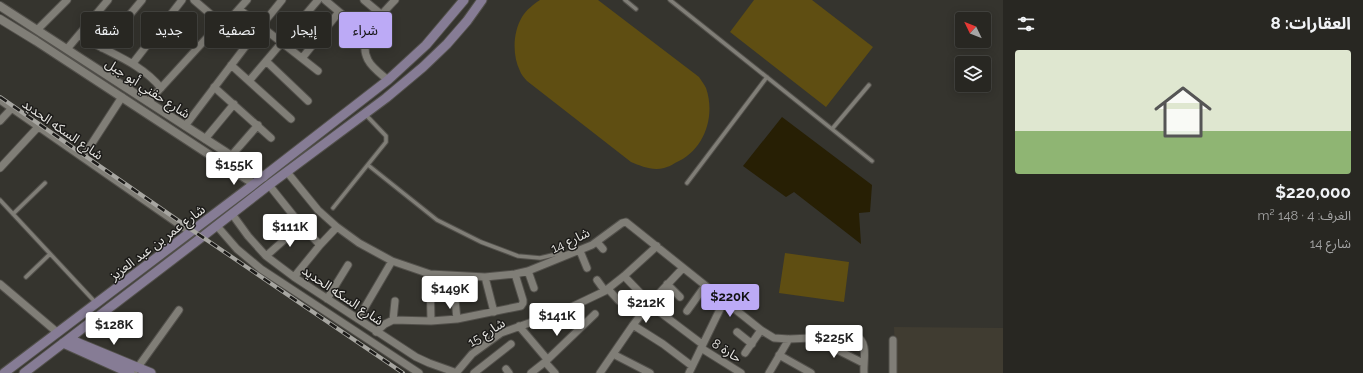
<!DOCTYPE html>
<html lang="ar">
<head>
<meta charset="utf-8">
<style>
  body { margin:0; font-family:Raleway,"Noto Sans Arabic",sans-serif; background:#302f2a; color:#f1f3f6; direction:rtl; height:100vh; display:flex; flex-direction:column; font-size:15px; white-space:nowrap }
  * { box-sizing:border-box; margin:0 }
  p { font-size:13px; color:#a5a5a5 }
  .icon { flex:none; width:22px; height:22px; fill:none; stroke:currentColor; stroke-width:2; stroke-linecap:round; stroke-linejoin:round }
  .map { position:relative; flex:1; overflow:hidden; direction:ltr }
  .panel { display:flex; flex-direction:column; background:#282722; width:360px }
  .panel>* { flex:none }
  .top-card { position:absolute; left:12px; top:12px; width:380px; height:36px; direction:rtl; display:flex; gap:8px }
  .needle { width:26px; rotate:313deg }
  .buttons { position:absolute; left:955px; top:12px; display:grid; gap:8px }
  .buttons a { display:grid; place-items:center; width:36px; height:36px; border-radius:4px; background:#282722; box-shadow:0 2px 10px #0003,0 0 0 1px #444440; font-size:20px }
  .price { position:absolute; translate:-50% -34px; padding:0 9px; border-radius:4px; background:#fff; color:#222; font-size:13px; line-height:26px; filter:drop-shadow(0 1px 2px #0008) }
  .price::after { content:''; position:absolute; left:50%; top:24px; width:12px; height:9px; margin-left:-6px; background:inherit; clip-path:polygon(0 0,100% 0,50% 100%) }
  .price.on { background:#bcaaf6; color:#111 }
  ul { padding:0; list-style:none }
  li { display:grid; align-content:center; gap:8px; height:212px; padding:0 12px }
  li+li { border-top:1px solid #444440 }
  li span { display:grid; place-items:center; height:124px; border-radius:4px; color:#555 }
  li>.icon { margin-inline-start:auto }
  span .icon { width:72px; height:72px; fill:#fffc; stroke-width:1 }
  li b { font-size:17px }
  h2 { display:flex; justify-content:space-between; align-items:center; height:48px; padding:0 12px; font-size:17px }
  .tag { padding:0 14px; border-radius:4px; background:#282722; box-shadow:0 2px 10px #0003,0 0 0 1px #444440; font-size:14px; line-height:36px }
  .tag.on { background:#bcaaf6; color:#111 }
  main { display:flex; flex:1; min-height:0 }
  .map>svg:first-child { display:block }
  .built { fill:#403c31 }
  .green { fill:#5f4e12 }
  .water { fill:#271f04 }
  .lines { fill:none; stroke-linecap:round; stroke-linejoin:round }
  .service-casing { stroke:#52504b; stroke-width:5.5 }
  .minor-casing { stroke:#52504b; stroke-width:9 }
  .tertiary-casing { stroke:#52504b; stroke-width:10 }
  .secondary-casing { stroke:#52504b; stroke-width:11 }
  .service { stroke:#807e77; stroke-width:3.5 }
  .minor { stroke:#807e77; stroke-width:7 }
  .tertiary { stroke:#807e77; stroke-width:8 }
  .secondary { stroke:#867c95; stroke-width:9 }
  .rail-casing { stroke:#a7a6a1; stroke-width:4 }
  .rail { stroke:#1c1b19; stroke-width:2.5; stroke-dasharray:8; stroke-linecap:butt }
  .labels { text-anchor:middle; stroke-width:3; stroke-linejoin:round; paint-order:stroke }
  .street-label { font-size:13px; fill:#e8e7e3; stroke:#1c1b19 }
</style>
</head>
<body>
<main>
<section class="panel">
<h2>العقارات: 8<svg class="icon" aria-label="filters" viewBox="0 0 24 24"><path d="M4 7h16M4 17h16"/><circle cx="9" cy="7" r="2"/><circle cx="15" cy="17" r="2"/></svg></h2>
<ul>
<li><span style="background:linear-gradient(#dfe7d0 65%,#8fb573 0)"><svg class="icon" aria-label="home" viewBox="0 0 24 24"><path d="M3 11l9-7 9 7M6 9v11h12V9"/></svg></span><div><b>$220,000</b><p>الغرف: 4 · 148 m²</p><p>شارع 14</p></div></li>
</ul>
</section>
<div class="map">
<svg width="1003" height="373" viewBox="0 0 1003 373">
  <rect width="100%" height="100%" fill="#35342e"/>
  <!-- built -->
  <path class="built" d="M894,327L1003,328V373H896Z"/>
  <!-- green -->
  <path class="green" d="M540,0H598L699,77C701,80 704,84 706,88C716,117 704,151 675,163C672,165 668,167 664,168C652,171 641,166 631,162L527,81C524,78 521,74 520,71C512,55 513,32 522,17C526,10 534,4 540,0Z
    M754,0H812L873,47L826,107L730,32Z
    M785,253L849,262L844,302L779,293Z"/>
  <!-- water -->
  <path class="water" d="M782,117L872,185L870,212L859,213L861,244L794,192L786,197L743,166Z"/>
  <g class="lines">
    <defs>
      <path id="service" d="M625,0L636,9
        M670,0L872,161
        M832,129L869,85
        M368,165L437,220L481,242L518,256L540,258L561,253
        M687,183L767,77
        M0,200L96,303
        M333,208L386,142V136L366,115
        M13,214L45,183
        M26,277L50,254"/>
      <path id="minor" d="M194,0L222,24
        M325,0L368,36
        M364,0L382,15
        M239,9L318,71
        M38,29L67,0
        M79,35C107,53 139,61 161,88
        M102,48L142,0
        M67,49L108,0
        M303,57L339,12
        M266,61L308,101
        M133,63L182,0
        M231,65L291,119
        M388,80C381,74 372,68 368,60C356,38 382,14 395,0
        M249,81L318,0
        M214,87L271,138
        M0,100L190,232
        M148,102L214,30L230,19L247,0
        M0,121L12,108
        M185,126L261,26L282,0
        M205,139L234,104
        M231,156L258,125
        M83,157L122,97
        M0,168L39,126
        M287,172L318,210L337,227L359,243L392,261L430,274L485,277L515,274L528,271L592,245L622,223L626,222L761,330L774,338L789,339L856,336C869,342 863,361 864,373
        M269,185L301,225L320,245
        M232,214L248,236L266,256L294,277L416,357L429,363L457,373
        M217,226L237,249L261,269L419,373
        M597,242L603,249
        M580,251L587,268
        M266,256L301,225
        M528,271L534,288
        M430,274L431,321
        M624,276L650,303
        M294,277L320,245L337,227
        M485,277L494,312
        M597,280L605,291
        M0,284L58,333
        M667,284L680,297
        M608,289L619,301
        M327,299L348,265
        M455,300L457,319
        M649,304L702,344
        M687,311L705,286
        M358,319L392,261
        M393,320L395,301
        M633,325L663,344L692,366
        M519,326L547,359
        M376,332L385,324L393,320L431,321L457,319L521,306L523,303V300L515,274
        M737,332L752,344
        M814,338L863,363
        M701,348L741,373
        M745,353L761,330
        M613,354L650,373
        M779,355L811,373
        M545,362L555,373
        M506,369L509,373
        M135,370L138,367L179,310
        M456,373L472,354L501,333L563,311L605,291L624,276L657,246
        M474,373L511,344
        M531,373L545,362L595,314
        M600,373L633,325L649,304L683,268
        M689,373L724,301
        M769,373L789,339
        M893,373V340"/>
      <path id="tertiary" d="M0,6L264,177
        M0,19L36,41L254,184"/>
      <path id="secondary" d="M69,339L151,373
        M63,343L130,373
        M4,373L254,184L388,80L426,45L464,0
        M24,373L202,237L269,185L386,98L423,67L447,44L467,21L482,0"/>
    </defs>
    <!-- service casing -->
    <use href="#service" class="service-casing"/>
    <!-- minor casing -->
    <use href="#minor" class="minor-casing"/>
    <!-- tertiary casing -->
    <use href="#tertiary" class="tertiary-casing"/>
    <!-- secondary casing -->
    <use href="#secondary" class="secondary-casing"/>
    <!-- service -->
    <use href="#service" class="service"/>
    <!-- minor -->
    <use href="#minor" class="minor"/>
    <!-- tertiary -->
    <use href="#tertiary" class="tertiary"/>
    <!-- secondary -->
    <use href="#secondary" class="secondary"/>
    <defs>
      <path id="rail" d="M0,97L192,230L403,373"/>
    </defs>
    <!-- rail casing -->
    <use href="#rail" class="rail-casing"/>
    <!-- rail -->
    <use href="#rail" class="rail"/>
  </g>
  <g class="labels">
    <!-- street labels -->
    <g class="street-label">
      <text transform="translate(148 88) rotate(33)" y="5">شارع حفني أبو جبل</text>
      <text transform="translate(63 129) rotate(35)" y="5">شارع السكه الحديد</text>
      <text transform="translate(570 240) rotate(-25)" y="5">شارع 14</text>
      <text transform="translate(157 242) rotate(-37)" y="5">شارع عمر بن عبد العزيز</text>
      <text transform="translate(343 295) rotate(34)" y="5">شارع السكه الحديد</text>
      <text transform="translate(486 332) rotate(-32)" y="5">شارع 15</text>
      <text transform="translate(727 350) rotate(32)" y="5">حارة 8</text>
    </g>
  </g>
</svg>
<div class="buttons">
<a><svg class="needle" viewBox="-14 -14 28 28"><path d="M0-13l5 13h-10z" fill="#e53935"/><path d="M0 13l5-13h-10z" fill="#a5a5a5"/></svg></a>
<a><svg class="icon" aria-label="layers" viewBox="0 0 24 24"><path d="M12 4l9 5-9 5-9-5zM3 14l9 5 9-5"/></svg></a>
</div>
<b class="price" style="left:234px;top:186px">$155K</b>
<b class="price" style="left:290px;top:248px">$111K</b>
<b class="price" style="left:450px;top:310px">$149K</b>
<b class="price on" style="left:730px;top:318px">$220K</b>
<b class="price" style="left:646px;top:324px">$212K</b>
<b class="price" style="left:557px;top:337px">$141K</b>
<b class="price" style="left:114px;top:346px">$128K</b>
<b class="price" style="left:834px;top:359px">$225K</b>
<div class="top-card">
<a class="tag on">شراء</a>
<a class="tag">إيجار</a>
<a class="tag">تصفية</a>
<a class="tag">جديد</a>
<a class="tag">شقة</a>
</div>
</div>
</main>
</body>
</html>
